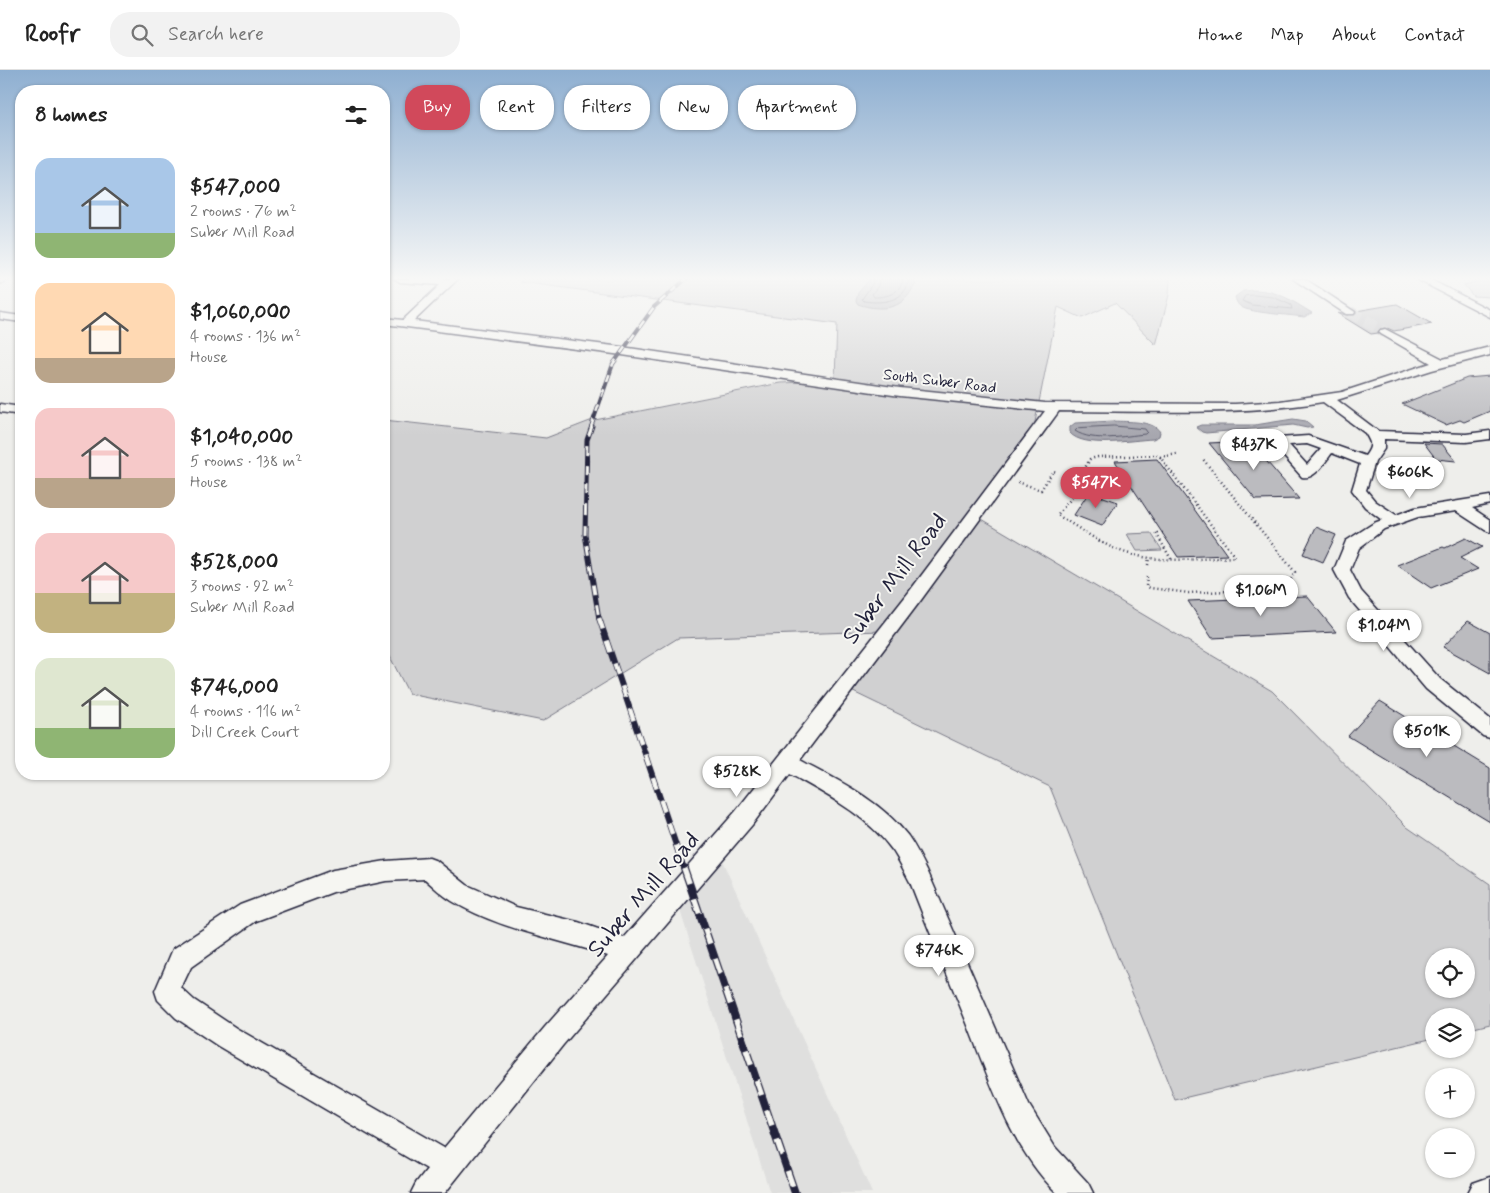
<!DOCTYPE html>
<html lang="en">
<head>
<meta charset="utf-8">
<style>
  body { margin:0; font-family:Mynerve,sans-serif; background:#f2f2f2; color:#222; height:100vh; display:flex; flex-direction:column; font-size:19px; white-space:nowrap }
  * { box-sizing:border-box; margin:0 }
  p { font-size:16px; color:#767676 }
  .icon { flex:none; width:28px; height:28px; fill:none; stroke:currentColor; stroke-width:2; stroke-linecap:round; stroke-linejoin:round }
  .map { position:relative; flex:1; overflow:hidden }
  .drawer { position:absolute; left:15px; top:15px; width:375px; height:695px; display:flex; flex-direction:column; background:#fff; border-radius:20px; box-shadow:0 1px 4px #0004 }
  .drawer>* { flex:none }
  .guide { position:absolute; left:405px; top:15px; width:475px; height:45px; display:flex; gap:10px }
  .fabs { position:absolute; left:1425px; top:878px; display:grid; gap:10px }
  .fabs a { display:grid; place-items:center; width:50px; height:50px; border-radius:50%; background:#fff; box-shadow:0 1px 4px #0004; font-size:25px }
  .price { position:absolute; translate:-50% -42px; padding:0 11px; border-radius:18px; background:#fff; color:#222; font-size:16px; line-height:32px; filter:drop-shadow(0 1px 2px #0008) }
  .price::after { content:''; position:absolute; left:50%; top:30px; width:15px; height:11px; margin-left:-8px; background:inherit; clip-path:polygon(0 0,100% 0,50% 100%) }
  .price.selected { background:#d1495b; color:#fff }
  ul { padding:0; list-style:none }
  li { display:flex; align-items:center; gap:15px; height:125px; padding:0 20px }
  li span { display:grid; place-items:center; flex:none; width:140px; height:100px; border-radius:15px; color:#555 }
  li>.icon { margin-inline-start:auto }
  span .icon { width:60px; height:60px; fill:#fffc; stroke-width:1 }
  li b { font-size:21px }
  h2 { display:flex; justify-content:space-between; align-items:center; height:60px; padding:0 20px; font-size:21px }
  .pill { padding:0 18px; border-radius:20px; background:#fff; box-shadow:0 1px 4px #0004; font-size:18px; line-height:45px }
  .pill.selected { background:#d1495b; color:#fff }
  header { display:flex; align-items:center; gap:30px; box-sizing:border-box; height:70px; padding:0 25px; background:#fff; border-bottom:1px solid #e0e0e0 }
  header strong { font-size:24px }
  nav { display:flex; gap:28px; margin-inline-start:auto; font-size:18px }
  .search { width:350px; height:45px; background:#f2f2f2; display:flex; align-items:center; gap:12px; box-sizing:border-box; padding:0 18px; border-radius:20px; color:#767676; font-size:19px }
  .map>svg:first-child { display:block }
  .built { fill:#dfdfde }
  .green { fill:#d0d0d1; stroke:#797986; fill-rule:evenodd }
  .water { fill:#a7a7af; stroke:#727281 }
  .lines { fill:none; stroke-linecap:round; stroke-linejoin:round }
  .shore { stroke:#575769; stroke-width:1 }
  .building { fill:#bbbbbf; stroke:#22223b }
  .minor-tunnel { stroke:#c5c5c8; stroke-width:12; stroke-dasharray:12 5.5; stroke-linecap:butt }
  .minor-casing { stroke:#22223b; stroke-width:3 }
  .path { stroke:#22223b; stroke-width:2.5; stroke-dasharray:1 3; stroke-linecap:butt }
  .minor { fill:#f6f6f2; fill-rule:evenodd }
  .rail-far3-casing { stroke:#22223b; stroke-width:4 }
  .rail-far2-casing { stroke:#22223b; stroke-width:5 }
  .rail-far1-casing { stroke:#22223b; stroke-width:6 }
  .rail-casing { stroke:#22223b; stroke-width:8 }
  .rail-far3 { stroke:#f6f6f2; stroke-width:2.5; stroke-dasharray:8; stroke-linecap:butt }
  .rail-far2 { stroke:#f6f6f2; stroke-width:3; stroke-dasharray:10; stroke-linecap:butt }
  .rail-far1 { stroke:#f6f6f2; stroke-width:4.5; stroke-dasharray:12; stroke-linecap:butt }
  .rail { stroke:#f6f6f2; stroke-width:5.5; stroke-dasharray:16; stroke-linecap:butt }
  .labels { text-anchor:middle; stroke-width:4; stroke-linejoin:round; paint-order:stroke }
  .far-street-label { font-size:16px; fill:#22223b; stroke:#f6f6f2 }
  .near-street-label { font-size:24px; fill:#22223b; stroke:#f6f6f2 }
</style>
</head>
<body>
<header>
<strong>Roofr</strong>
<div class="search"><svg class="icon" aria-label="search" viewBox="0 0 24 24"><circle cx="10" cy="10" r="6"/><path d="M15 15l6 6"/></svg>Search here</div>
<nav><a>Home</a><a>Map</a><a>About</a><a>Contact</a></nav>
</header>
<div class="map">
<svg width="1490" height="1123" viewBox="0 0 1490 1123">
  <rect width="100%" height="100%" fill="#eeeeeb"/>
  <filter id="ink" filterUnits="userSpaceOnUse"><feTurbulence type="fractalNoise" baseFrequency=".02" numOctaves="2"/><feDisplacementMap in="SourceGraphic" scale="10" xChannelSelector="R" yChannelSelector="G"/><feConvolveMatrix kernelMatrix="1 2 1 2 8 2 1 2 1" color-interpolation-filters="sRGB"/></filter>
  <g filter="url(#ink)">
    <!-- built -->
    <path class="built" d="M720,786L872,1123H770L678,834Z"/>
    <!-- green -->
    <path class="green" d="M523,209H1170L1169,225L1156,275L1115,233L1082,248L1058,237L1034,357L970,442L1272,621L1407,757L1490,814V954L1466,960V946H1434V968L1175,1030L1050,717L845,618L881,561L678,568L543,651L409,624L384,575V350L546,368L590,351L780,313L832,311L835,308L837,254L520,212ZM1434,886H1466V919H1434Z
      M1473,209H1490V227L1473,226L1464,215L1476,212Z
      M1151,463L1162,480L1137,481L1127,464Z"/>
    <!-- water -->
    <path class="water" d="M870,209H913L916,214C912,219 909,226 904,230C892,241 872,239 858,234L856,231L858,223Z
      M1254,220C1278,220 1292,231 1312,243L1304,247C1291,245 1251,243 1241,237C1237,234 1236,231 1235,227L1243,221Z
      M1293,349L1306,351L1313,357L1307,358L1293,355L1206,363L1202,362L1196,357L1201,355H1255Z
      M1114,351C1127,352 1153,350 1160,362L1159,366L1153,369C1132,370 1084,379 1070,363V357L1075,353Z"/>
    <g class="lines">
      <!-- shore -->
      <path class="shore" d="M873,209V213L862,229L864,231C883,234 907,231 909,209
        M879,209L878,216L872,224L874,227C887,227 900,224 903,209
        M1254,225L1273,227L1291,235L1292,239L1252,235L1242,231L1245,226Z
        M1114,356L1145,359L1147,362L1145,364C1124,366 1094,373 1075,361L1078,358Z"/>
    </g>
    <!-- building -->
    <path class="building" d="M1397,234L1432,254L1394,261L1385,257L1380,259L1378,263L1371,264L1337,243L1354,246L1356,241Z
      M1490,306V341L1464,352L1460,350L1446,355L1402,334L1467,308Z
      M1249,371L1299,429L1256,430L1209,373Z
      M1424,373L1442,374L1456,391L1436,389Z
      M1157,389L1194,439L1227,485L1178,487L1115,391Z
      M1089,422L1118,432L1102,456L1074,445Z
      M1316,457L1336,465L1323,492L1303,484Z
      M1466,468L1482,477L1460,488L1478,499L1431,518L1397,495L1443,477L1445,478Z
      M1307,526L1336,562L1212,568L1188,531Z
      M1468,551L1490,563V603L1443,577Z
      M1380,631L1490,698V752L1348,666Z"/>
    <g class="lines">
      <!-- minor-tunnel -->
      <path class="minor-tunnel" d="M1350,242L1385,262"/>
      <defs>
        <path id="minor" d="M0,209H10L0,214Z
          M395,209H458L414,251L622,277L900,318L1045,333L1235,334L1280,331L1342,322L1431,293L1381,264L1379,262L1381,260L1385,259L1443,289L1490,277V285L1432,300L1337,330L1378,361L1466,364L1490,361V369L1466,372L1384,369V379L1375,392L1366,420L1375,431L1396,445L1415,438L1490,426V434L1472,438L1490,450V462L1485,460L1456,441L1418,447L1384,459L1359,478L1350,500L1361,521L1440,609L1490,649V668L1483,666L1426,619L1349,528L1334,500L1346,471L1374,453L1382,450L1365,437L1352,420L1360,394L1332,383C1324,393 1315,410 1302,407L1271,372L1278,368L1308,366L1365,386C1373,375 1371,373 1365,363L1323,332C1236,346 1147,341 1059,341L921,530L800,690C839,711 880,730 908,766C915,776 921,788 927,800L1029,1035L1055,1077L1088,1113L1093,1123H1057C1011,1078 990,1011 967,953C948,906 928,859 910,812C904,801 899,790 893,781C867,745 827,725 790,704L752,755L563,975L445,1123H411L416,1113L427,1099L218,976L176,948L158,930L155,921L173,879L240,835L333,800L386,791L429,788L437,791L467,815L516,837L578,852L624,868L736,741L909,522L1045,341L900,326L622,285L384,254V248L403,250L440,215L400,212ZM1307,374L1321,379L1307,395L1289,375ZM425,809C433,816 442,825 452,831C500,860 556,868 608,886L545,957L444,1078L236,958L194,930L181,918L191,897L256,851L333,822L386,811Z
          M1293,209H1305L1355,242L1354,244H1346Z
          M1416,209H1429L1490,240V247Z
          M0,243L21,246V252L0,249Z
          M0,334L21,337V345L0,342Z
          M1490,1107V1123H1468L1473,1113Z"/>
      </defs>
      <!-- minor casing -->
      <use href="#minor" class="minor-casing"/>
      <!-- path -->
      <path class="path" d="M1156,385L1160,387L1235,487C1195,489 1151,495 1113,478C1094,469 1076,456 1057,445L1081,417L1085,398L1090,389L1098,387Z
        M1160,387L1177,384
        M1070,407L1094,412L1098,405
        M1018,412L1041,420L1053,401L1057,402
        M1080,417L1104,427
        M1163,463H1156L1171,489
        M1148,495L1149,487
        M1147,507L1146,516L1150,518L1189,523L1286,518L1295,502L1202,388"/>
      <!-- minor -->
      <use href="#minor" class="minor"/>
      <defs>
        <path id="rail-far3" d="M591,357L613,294L654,237L686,209"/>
        <path id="rail-far2" d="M592,356L587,370L585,464L599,549"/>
        <path id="rail-far1" d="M599,548L684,799"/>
        <path id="rail" d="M684,798L795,1123"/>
      </defs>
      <!-- rail-far3 casing -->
      <use href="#rail-far3" class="rail-far3-casing"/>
      <!-- rail-far2 casing -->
      <use href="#rail-far2" class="rail-far2-casing"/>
      <!-- rail-far1 casing -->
      <use href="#rail-far1" class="rail-far1-casing"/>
      <!-- rail casing -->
      <use href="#rail" class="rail-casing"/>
      <!-- rail-far3 -->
      <use href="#rail-far3" class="rail-far3"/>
      <!-- rail-far2 -->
      <use href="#rail-far2" class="rail-far2"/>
      <!-- rail-far1 -->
      <use href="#rail-far1" class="rail-far1"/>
      <!-- rail -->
      <use href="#rail" class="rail"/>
    </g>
  </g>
  <!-- sky -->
  <linearGradient id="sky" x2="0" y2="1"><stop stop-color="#8eafd1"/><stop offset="0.57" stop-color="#f7f7f6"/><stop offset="1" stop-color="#f7f7f6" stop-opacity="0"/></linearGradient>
  <rect width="1490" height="366" fill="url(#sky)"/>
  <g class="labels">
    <!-- far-street labels -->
    <g class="far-street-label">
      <text transform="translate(940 310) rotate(7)" y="6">South Suber Road</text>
    </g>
    <!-- near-street labels -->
    <g class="near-street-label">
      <text transform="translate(894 508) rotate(-53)" y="8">Suber Mill Road</text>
      <text transform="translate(643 824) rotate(-49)" y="8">Suber Mill Road</text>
    </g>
  </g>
</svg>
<div class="fabs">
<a><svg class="icon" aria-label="locate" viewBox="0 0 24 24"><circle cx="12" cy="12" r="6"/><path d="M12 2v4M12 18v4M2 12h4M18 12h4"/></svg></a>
<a><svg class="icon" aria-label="layers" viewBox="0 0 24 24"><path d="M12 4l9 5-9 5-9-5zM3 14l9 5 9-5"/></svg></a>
<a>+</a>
<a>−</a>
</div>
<b class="price" style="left:1254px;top:401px">$437K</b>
<b class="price" style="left:1410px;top:429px">$606K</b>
<b class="price selected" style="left:1096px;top:439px">$547K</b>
<b class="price" style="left:1261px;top:547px">$1.06M</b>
<b class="price" style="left:1384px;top:582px">$1.04M</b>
<b class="price" style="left:1427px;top:688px">$501K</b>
<b class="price" style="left:737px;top:728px">$528K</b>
<b class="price" style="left:939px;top:907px">$746K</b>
<div class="guide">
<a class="pill selected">Buy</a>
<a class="pill">Rent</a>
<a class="pill">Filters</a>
<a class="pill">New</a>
<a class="pill">Apartment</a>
</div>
<section class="drawer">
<h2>8 homes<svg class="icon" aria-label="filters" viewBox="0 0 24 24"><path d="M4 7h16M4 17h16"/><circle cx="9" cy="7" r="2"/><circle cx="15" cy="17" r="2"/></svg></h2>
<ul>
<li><span style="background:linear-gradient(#a9c7e8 75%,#8fb573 0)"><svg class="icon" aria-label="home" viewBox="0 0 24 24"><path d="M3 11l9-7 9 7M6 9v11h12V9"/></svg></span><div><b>$547,000</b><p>2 rooms · 76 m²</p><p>Suber Mill Road</p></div></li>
<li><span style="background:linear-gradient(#ffd9b3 75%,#b9a48a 0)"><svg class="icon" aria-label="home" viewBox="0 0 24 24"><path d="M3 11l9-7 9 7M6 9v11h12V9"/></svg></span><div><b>$1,060,000</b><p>4 rooms · 136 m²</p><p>House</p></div></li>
<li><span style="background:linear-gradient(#f6c9c9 70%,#b9a48a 0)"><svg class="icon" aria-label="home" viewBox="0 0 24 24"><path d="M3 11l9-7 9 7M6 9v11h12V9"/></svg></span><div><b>$1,040,000</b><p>5 rooms · 138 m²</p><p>House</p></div></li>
<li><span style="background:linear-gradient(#f6c9c9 60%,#c2b280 0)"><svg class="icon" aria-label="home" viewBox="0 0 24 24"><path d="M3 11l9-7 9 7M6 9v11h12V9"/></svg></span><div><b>$528,000</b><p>3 rooms · 92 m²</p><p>Suber Mill Road</p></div></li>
<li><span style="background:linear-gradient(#dfe7d0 70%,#8fb573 0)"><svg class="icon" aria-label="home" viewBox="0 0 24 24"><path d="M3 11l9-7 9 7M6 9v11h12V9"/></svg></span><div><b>$746,000</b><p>4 rooms · 116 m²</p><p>Dill Creek Court</p></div></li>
</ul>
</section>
</div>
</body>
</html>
